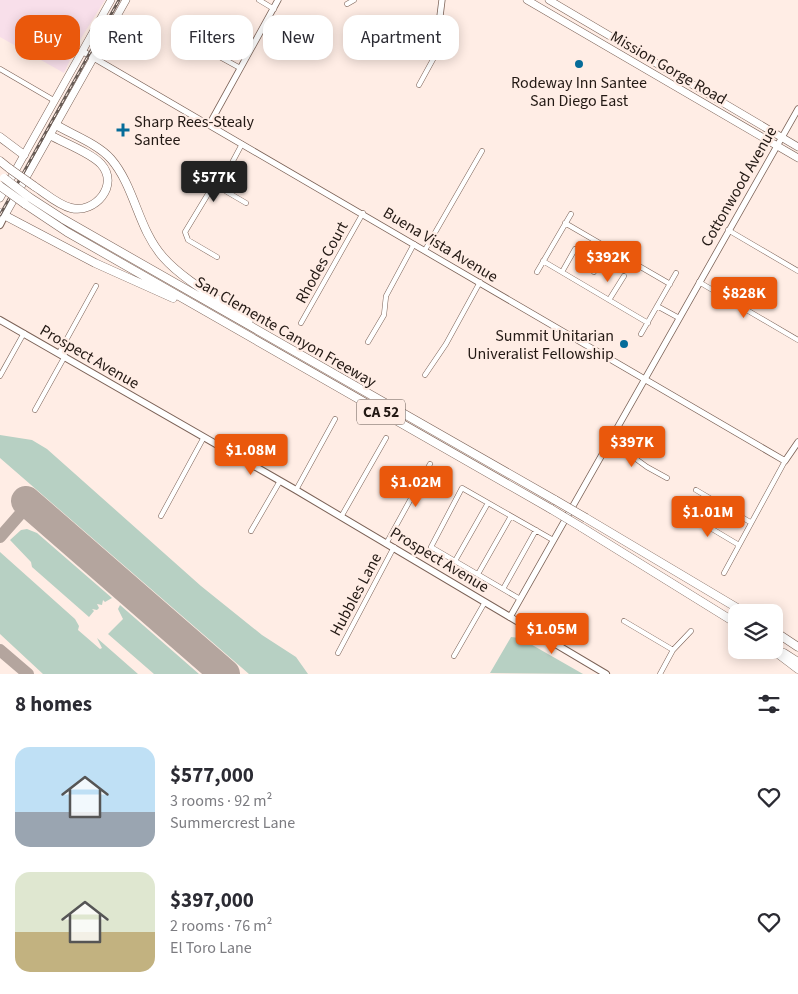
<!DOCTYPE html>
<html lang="en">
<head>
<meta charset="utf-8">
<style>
  body { margin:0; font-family:"Source Sans 3",sans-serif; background:#f2f2f3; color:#2b2b33; height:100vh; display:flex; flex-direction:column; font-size:19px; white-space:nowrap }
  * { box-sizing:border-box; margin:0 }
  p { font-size:16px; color:#7c7c81 }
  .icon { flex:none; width:28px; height:28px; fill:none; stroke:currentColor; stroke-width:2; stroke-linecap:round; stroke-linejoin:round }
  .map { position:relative; height:674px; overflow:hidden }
  .details { display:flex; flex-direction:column; background:#fff; flex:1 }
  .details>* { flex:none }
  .top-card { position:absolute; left:15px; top:15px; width:500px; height:45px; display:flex; gap:10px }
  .fabs { position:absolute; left:728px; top:604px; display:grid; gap:10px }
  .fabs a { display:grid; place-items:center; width:55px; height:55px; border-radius:10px; background:#fff; box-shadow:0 2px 12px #0003; font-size:25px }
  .price { position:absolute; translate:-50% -42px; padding:0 11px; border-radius:5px; background:#ea580c; color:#fff; font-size:16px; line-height:32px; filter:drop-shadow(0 1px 2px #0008) }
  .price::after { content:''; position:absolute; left:50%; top:30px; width:15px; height:11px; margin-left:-8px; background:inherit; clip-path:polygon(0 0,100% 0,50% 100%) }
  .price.on { background:#222; color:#fff }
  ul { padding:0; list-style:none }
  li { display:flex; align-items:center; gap:15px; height:125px; padding:0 15px }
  li span { display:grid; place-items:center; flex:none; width:140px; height:100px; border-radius:15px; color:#555 }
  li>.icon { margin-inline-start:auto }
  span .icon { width:60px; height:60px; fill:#fffc; stroke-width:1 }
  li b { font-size:21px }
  h2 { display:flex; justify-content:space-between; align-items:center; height:60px; padding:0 15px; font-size:21px }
  .tag { padding:0 18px; border-radius:15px; background:#fff; box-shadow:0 2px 12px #0003; font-size:18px; line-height:45px }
  .tag.on { background:#ea580c; color:#fff }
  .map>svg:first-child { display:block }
  .commercial { fill:#f8dfea }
  .green { fill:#b7d0c3 }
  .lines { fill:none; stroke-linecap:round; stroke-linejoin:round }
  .taxiway { stroke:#b4a59e; stroke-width:12 }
  .runway { stroke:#b4a59e; stroke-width:30 }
  .minor-casing { stroke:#7b6257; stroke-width:5.5 }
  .tertiary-casing { stroke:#7b6257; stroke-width:7 }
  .secondary-casing { stroke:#7b6257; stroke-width:8 }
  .primary-casing { stroke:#7b6257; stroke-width:8 }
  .motorway-casing { stroke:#7b6257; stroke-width:9 }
  .minor { stroke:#fff; stroke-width:4.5 }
  .tertiary { stroke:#fff; stroke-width:5.5 }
  .secondary { stroke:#fff; stroke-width:6 }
  .primary { stroke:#fff; stroke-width:7 }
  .motorway { stroke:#fff; stroke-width:8 }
  .rail-casing { stroke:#695d57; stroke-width:3 }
  .rail { stroke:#ffede5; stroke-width:1; stroke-dasharray:4; stroke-linecap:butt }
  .motorway-bridge-casing { stroke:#7b6257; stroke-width:9; stroke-linecap:butt }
  .motorway-bridge { stroke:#fff; stroke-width:8 }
  .poi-dot { fill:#066c99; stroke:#ffede5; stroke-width:2 }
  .labels { text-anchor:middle; stroke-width:4.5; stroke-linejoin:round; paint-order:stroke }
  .shield { fill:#ffede5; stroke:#655953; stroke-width:1 }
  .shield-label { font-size:15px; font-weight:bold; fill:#231914 }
  .street-label { font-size:16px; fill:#231914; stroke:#ffede5 }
  .poi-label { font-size:16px; fill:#231914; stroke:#ffede5 }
</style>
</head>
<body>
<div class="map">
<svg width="798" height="674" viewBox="0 0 798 674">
  <rect width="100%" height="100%" fill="#ffede5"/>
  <!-- commercial -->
  <path class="commercial" d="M0,0H105L78,43L64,73L0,37Z"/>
  <!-- green -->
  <path class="green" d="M0,435L32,440L47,449L201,586L262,635L296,657L308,674H249L0,458Z
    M27,529L37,533L112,598L105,602L103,600L102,605L97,604L99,608L97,610L92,609L94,611L89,617L32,567L31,562L10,540L21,530Z
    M0,552L75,619L79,626L78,630L100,649L102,648L97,638L138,674H43L0,634Z
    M120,605L199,674H154L108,634L123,619L118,609Z
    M511,637L520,638L583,674L490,673Z"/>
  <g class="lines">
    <!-- taxiway -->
    <path class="taxiway" d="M0,537L29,504
      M0,650L28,674"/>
    <!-- runway -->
    <path class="runway" d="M26,501L225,674"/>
    <defs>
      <path id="minor" d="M259,0L274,9
        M347,4L354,0
        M220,57L240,68
        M0,69L55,101
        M419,85L436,54L435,48L441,35L440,16
        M217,186L246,203
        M565,223L670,284
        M728,230L798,271
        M425,250L482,151
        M217,257L188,240L185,232L208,194L226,174L242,144
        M543,261L648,323
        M537,272L571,214
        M562,272L575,249
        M594,272L608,247
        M699,282L798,340
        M609,300L624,276
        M657,306L679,318
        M301,323L363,213
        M641,334L676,273
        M368,342L384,315L386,296L414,244
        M59,353L96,286
        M425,375L446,344L480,282
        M0,376L24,333
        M35,410L65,356
        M610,440L647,467L667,478
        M296,490L335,419
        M696,490L750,522
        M687,514L739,545
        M161,516L204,437
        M341,517L386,438
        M251,531L280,481
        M386,544L430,464
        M455,561L488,503
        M724,573L785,461
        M478,574L511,516
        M503,589L536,530
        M520,599L431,547L462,488L553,540
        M624,621L673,650
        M338,653L394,547
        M454,656L485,602
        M660,674L673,650L691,631"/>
      <path id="tertiary" d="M440,16L442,0
        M82,51L785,461L798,442
        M209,125L278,0
        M510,617L798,109"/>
      <path id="secondary" d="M0,225L5,215
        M0,320L296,490L606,674"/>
      <path id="primary" d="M527,0L798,158
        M549,0L798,147
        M0,198L111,0
        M5,215L126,0"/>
      <path id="motorway" d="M56,125C73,135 98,144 111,159C135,187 138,229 163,257C184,281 222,301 249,320
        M0,137L24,155
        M0,161L10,169
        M34,186C45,193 58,205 71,208C95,214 120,185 101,164C91,153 64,143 50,135
        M29,197L63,219L555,500
        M25,204L67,232L551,509
        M0,213L95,263L173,298
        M586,518L744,612
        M581,527L736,623
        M774,631L798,647
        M773,650L798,669
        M784,653L798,662"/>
    </defs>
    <!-- minor casing -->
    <use href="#minor" class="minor-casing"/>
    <!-- tertiary casing -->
    <use href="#tertiary" class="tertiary-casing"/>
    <!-- secondary casing -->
    <use href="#secondary" class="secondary-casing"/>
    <!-- primary casing -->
    <use href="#primary" class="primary-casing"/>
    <!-- motorway casing -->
    <use href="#motorway" class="motorway-casing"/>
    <!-- minor -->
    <use href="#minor" class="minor"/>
    <!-- tertiary -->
    <use href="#tertiary" class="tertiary"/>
    <!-- secondary -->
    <use href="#secondary" class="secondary"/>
    <!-- primary -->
    <use href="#primary" class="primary"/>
    <!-- motorway -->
    <use href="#motorway" class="motorway"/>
    <defs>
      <path id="rail" d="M0,215L119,0"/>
    </defs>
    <!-- rail casing -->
    <use href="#rail" class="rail-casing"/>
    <!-- rail -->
    <use href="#rail" class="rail"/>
    <defs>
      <path id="motorway-bridge" d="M10,169L34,186
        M4,178L29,197
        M0,186L25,204
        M555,500L586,518
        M551,509L581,527"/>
    </defs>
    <!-- motorway-bridge casing -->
    <use href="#motorway-bridge" class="motorway-bridge-casing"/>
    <!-- motorway-bridge -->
    <use href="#motorway-bridge" class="motorway-bridge"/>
  </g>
  <!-- markers -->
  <g class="poi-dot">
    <circle cx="579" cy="64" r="5"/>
    <path d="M120.5 122.5h5v5h5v5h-5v5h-5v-5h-5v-5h5z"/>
    <circle cx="624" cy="344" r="5"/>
  </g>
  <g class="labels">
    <!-- shield labels -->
    <rect class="shield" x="357" y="399.5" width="48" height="25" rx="4"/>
    <g class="shield-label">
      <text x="381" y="417">CA 52</text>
    </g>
    <!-- street labels -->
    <g class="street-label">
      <text transform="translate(669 67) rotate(30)" y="6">Mission Gorge Road</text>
      <text transform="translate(738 186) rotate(-60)" y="6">Cottonwood Avenue</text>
      <text transform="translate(441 244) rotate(31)" y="6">Buena Vista Avenue</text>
      <text transform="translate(321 262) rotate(-61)" y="6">Rhodes Court</text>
      <text transform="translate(286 331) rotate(30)" y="6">San Clemente Canyon Freeway</text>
      <text transform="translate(90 356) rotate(30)" y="6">Prospect Avenue</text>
      <text transform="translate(440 559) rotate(31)" y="6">Prospect Avenue</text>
      <text transform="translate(355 594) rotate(-62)" y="6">Hubbles Lane</text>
    </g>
    <!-- poi labels -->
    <g class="poi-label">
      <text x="579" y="88">Rodeway Inn Santee<tspan x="579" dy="18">San Diego East</tspan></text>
      <text x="134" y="127" text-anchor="start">Sharp Rees-Stealy<tspan x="134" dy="18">Santee</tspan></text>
      <text x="614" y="341" text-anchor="end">Summit Unitarian<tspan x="614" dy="18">Univeralist Fellowship</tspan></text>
    </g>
  </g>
</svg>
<div class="fabs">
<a><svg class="icon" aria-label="layers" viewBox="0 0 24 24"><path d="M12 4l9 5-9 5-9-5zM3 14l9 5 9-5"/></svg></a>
</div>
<b class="price on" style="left:214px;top:203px">$577K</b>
<b class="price" style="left:608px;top:283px">$392K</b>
<b class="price" style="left:744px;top:319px">$828K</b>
<b class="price" style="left:632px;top:468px">$397K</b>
<b class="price" style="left:251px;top:476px">$1.08M</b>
<b class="price" style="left:416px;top:508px">$1.02M</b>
<b class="price" style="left:708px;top:538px">$1.01M</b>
<b class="price" style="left:552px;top:655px">$1.05M</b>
<div class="top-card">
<a class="tag on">Buy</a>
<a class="tag">Rent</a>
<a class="tag">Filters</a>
<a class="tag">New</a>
<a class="tag">Apartment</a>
</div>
</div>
<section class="details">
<h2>8 homes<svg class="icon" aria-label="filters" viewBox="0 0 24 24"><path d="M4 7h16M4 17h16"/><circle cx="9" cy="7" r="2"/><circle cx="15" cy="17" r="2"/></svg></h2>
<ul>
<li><span style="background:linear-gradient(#bfe0f5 65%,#9aa5b1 0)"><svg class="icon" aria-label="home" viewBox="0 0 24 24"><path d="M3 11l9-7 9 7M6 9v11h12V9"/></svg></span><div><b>$577,000</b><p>3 rooms · 92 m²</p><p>Summercrest Lane</p></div><svg class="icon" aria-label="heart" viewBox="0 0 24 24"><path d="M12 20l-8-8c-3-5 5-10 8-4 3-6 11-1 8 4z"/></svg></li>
<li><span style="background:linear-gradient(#dfe7d0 60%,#c2b280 0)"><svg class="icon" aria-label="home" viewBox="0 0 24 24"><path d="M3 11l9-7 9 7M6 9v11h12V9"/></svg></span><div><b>$397,000</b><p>2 rooms · 76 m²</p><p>El Toro Lane</p></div><svg class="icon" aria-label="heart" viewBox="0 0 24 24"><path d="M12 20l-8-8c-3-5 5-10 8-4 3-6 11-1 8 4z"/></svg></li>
</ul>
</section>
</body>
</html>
